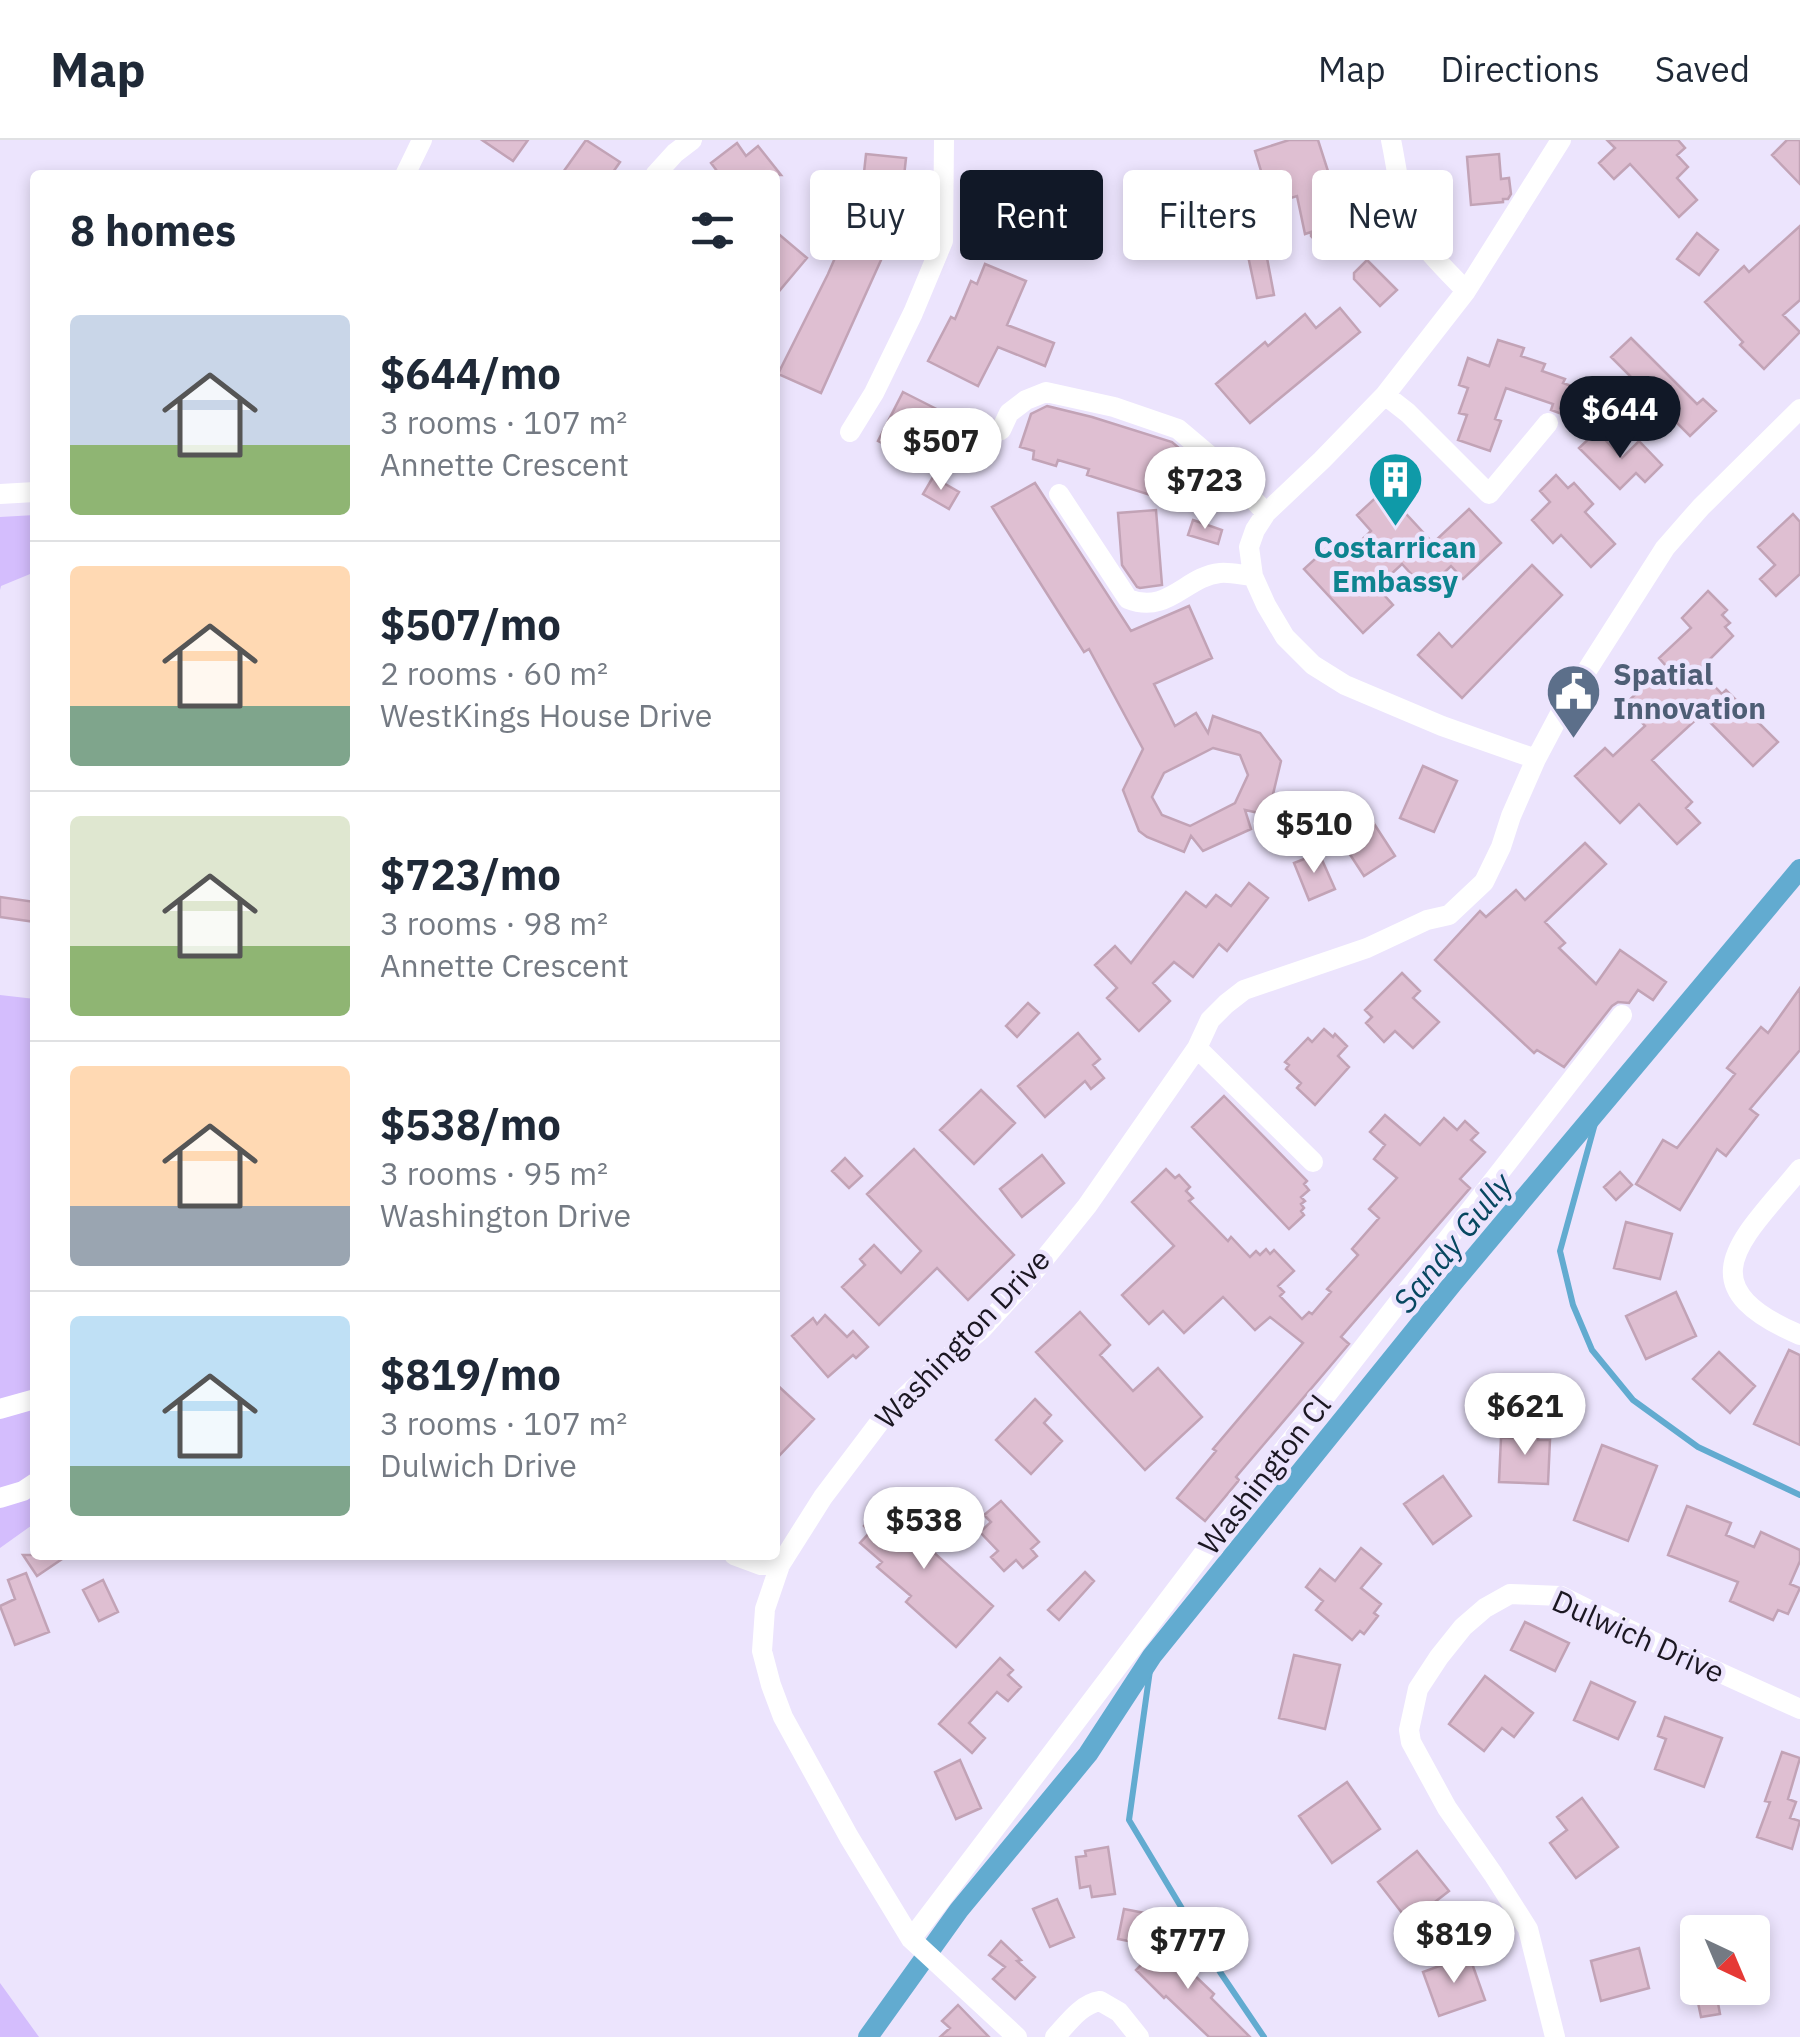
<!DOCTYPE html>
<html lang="en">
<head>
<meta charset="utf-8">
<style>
  body { margin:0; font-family:"IBM Plex Sans",sans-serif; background:#f6f6f7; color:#1f2937; height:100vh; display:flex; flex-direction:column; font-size:38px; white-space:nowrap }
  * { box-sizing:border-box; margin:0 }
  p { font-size:32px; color:#747a83 }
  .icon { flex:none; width:55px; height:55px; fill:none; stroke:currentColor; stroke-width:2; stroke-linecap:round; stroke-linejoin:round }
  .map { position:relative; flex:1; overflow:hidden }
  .sheet { position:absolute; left:30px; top:30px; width:750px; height:1390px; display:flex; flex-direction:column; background:#fff; border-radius:10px; box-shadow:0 5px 15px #0003 }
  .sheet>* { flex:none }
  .guide { position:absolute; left:810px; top:30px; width:840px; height:90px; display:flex; gap:20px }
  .needle { width:65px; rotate:136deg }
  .controls { position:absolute; left:1680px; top:1775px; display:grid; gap:20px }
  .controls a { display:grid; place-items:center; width:90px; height:90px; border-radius:10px; background:#fff; box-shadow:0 5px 15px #0003; font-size:50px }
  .price { position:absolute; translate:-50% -85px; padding:0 22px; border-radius:35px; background:#fff; color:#222; font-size:32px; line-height:65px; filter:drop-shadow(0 2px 5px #0008) }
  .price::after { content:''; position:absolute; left:50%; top:60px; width:30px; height:22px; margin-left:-15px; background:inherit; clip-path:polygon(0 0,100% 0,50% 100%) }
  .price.active { background:#111827; color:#fff }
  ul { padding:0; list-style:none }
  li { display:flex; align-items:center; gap:30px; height:250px; padding:0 40px }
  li+li { border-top:2px solid #e0e1e3 }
  li span { display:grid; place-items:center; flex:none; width:280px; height:200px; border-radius:10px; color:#555 }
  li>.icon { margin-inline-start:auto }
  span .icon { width:120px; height:120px; fill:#fffc; stroke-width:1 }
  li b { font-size:42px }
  h2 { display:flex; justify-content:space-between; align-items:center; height:120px; padding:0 40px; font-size:42px }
  .chip { padding:0 35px; border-radius:10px; background:#fff; box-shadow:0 5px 15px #0003; font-size:35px; line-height:90px }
  .chip.active { background:#111827; color:#fff }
  header { display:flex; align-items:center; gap:60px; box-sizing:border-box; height:140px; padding:0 50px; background:#fff; border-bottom:2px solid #e0e1e3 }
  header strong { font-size:48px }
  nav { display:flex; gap:55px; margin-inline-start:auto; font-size:35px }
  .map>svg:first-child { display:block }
  .green { fill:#d4bdfd }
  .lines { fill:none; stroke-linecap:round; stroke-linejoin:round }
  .stream { stroke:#62abd0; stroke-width:6 }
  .canal { stroke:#62abd0; stroke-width:20 }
  .building { fill:#dfbfd2; stroke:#c2a3b6; stroke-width:2.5; fill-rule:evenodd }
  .minor { stroke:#fff; stroke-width:20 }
  .labels { text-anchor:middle; stroke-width:9; stroke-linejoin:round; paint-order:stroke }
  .culture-label { font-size:30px; font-weight:bold; fill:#0d838f; stroke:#ece4fd }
  .service-label { font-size:30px; font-weight:bold; fill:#4e5e75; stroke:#ece4fd; text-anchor:start }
  .street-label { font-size:30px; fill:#1b1722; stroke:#ece4fd }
  .water-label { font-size:32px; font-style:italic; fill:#074760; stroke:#ece4fd }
</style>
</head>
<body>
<header>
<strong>Map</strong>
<nav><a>Map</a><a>Directions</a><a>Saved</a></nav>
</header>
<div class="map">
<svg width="1800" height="1897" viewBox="0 0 1800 1897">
  <rect width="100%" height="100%" fill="#ece4fd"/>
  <!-- green -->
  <path class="green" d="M35,375V432L1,446L0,450V377Z
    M0,855L35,859V1383L0,1408Z
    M0,1843L39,1897H0Z"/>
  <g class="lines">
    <!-- stream -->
    <path class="stream" d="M1599,969L1560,1111L1573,1165L1592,1210L1633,1260L1698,1307L1800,1355
      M1152,1516L1129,1680L1220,1832L1264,1897"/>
    <!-- canal -->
    <path class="canal" d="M868,1897L959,1770L1088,1614L1152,1516L1453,1143L1800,729"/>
  </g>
  <!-- building -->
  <path class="building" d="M482,0H528L513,21Z
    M586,0L620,22L611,35H561Z
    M1289,0H1318L1335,53L1367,47L1375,89L1367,90L1370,105L1339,111L1338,107L1324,110L1311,96V92L1305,94L1297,56L1271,64L1255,11Z
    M1607,0H1678L1685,8L1677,15L1688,27L1677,38L1697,60L1679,77L1630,24L1614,39L1599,23L1615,8Z
    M1787,0H1800V44L1772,15Z
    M737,3L746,16L758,6L781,35H720L711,23Z
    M866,14L906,18L901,64L861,60Z
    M1499,14L1501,39L1509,38L1511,54L1508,59H1503V62L1471,65L1467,17Z
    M988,45L1033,49L1030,77L985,73Z
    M1257,65L1274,155L1257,158L1238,69Z
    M855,72L895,89L821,253L778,234L828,134Z
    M1800,86V160L1783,175L1800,192L1764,229L1740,205L1743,202L1705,162L1744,126L1749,132Z
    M775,91L807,118L775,156Z
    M1697,93L1718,110L1699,135L1677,119Z
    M1367,120L1397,150L1380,166L1354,139V133Z
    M985,124L1026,141L1007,185L1054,203L1045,226L998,207L978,246L928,221L951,177L955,179L971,141L977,144Z
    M1340,168L1360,192L1250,283L1216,244L1265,202L1268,206L1305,174L1316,188Z
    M1631,198L1697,264L1703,259L1716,271L1690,296L1611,217Z
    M1498,200L1524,208L1521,216L1545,224L1542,231L1565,239L1563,243L1588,252L1578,280L1551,270L1553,264L1506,248L1495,279L1501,281L1490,311L1458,300L1467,275L1459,273L1468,248L1459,245L1468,218L1489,226Z
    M903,252L972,287L947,336L878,301Z
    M1047,266L1092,277L1172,302L1193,320L1182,359L1168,354L1166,360L1087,335L1089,329L1058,320L1056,326L1033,319L1034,311L1020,307L1031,274Z
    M1597,291L1622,318L1639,301L1662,325L1645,342L1636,333L1620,349L1579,308Z
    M1556,335L1568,348L1574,343L1593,364L1585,372L1615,404L1591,427L1561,395L1553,403L1532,380L1550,362L1540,351Z
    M933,337L959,352L949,369L923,354Z
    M1035,343L1131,491L1189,466L1212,518L1154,544L1175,586L1196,573L1208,593L1213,576L1260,593L1281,621L1268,675L1245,670L1251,689L1203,711L1191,696L1184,712L1147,697L1139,691L1123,650L1143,609L1089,509L1084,512L992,367ZM1213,608L1240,615L1248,635L1235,663L1190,686L1162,675L1152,657L1164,633Z
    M1384,350L1433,403L1469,369L1501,403L1463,439L1451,426L1426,450L1402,424L1377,447L1393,465L1363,493L1304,429L1327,408L1339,422L1371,391L1357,375Z
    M1156,370L1162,445L1140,448L1137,447L1122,425L1118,373Z
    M1793,374L1800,382V434L1776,456L1760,439L1775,425L1758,407Z
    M1193,380L1222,390L1218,404L1188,395Z
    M1532,425L1562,455L1462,558L1418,515L1439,493L1452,507Z
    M1708,451L1727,470L1722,475L1730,483L1725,487L1733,496L1699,530L1722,554L1726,550L1778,602L1753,626L1702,574L1652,620L1692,662L1686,668L1700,683L1677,704L1639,664L1620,683L1575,636L1605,608L1613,616L1645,586L1625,564L1666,526L1659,518L1691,488L1682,478Z
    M1423,626L1457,641L1434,692L1400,678Z
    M1369,676L1395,716L1364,736L1338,696Z
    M1585,703L1606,724L1545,782L1565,803L1559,808L1596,844L1620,810L1666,842L1653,860L1638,850L1629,863L1618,862L1612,866L1564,927L1537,910L1534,913L1435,820L1480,771L1486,777L1516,750L1525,760Z
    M1319,713L1335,749L1309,760L1294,723Z
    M1249,743L1268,758L1227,811L1219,804L1193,837L1174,822L1153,843L1170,861L1139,891L1107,858L1117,848L1095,825L1115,806L1131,823L1186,752L1206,767L1216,755L1231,766Z
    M0,757L35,762V782L0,777Z
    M1402,833L1420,851L1413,858L1439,882L1413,908L1395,891L1384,902L1366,883L1372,877L1365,870Z
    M1800,848V910L1750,969L1758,975L1726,1016L1717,1009L1680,1070L1636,1044L1663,1000L1677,1008L1735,934L1727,928L1761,887L1768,893Z
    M1028,863L1039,873L1017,897L1006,886Z
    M1324,889L1333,897L1335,894L1347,906L1338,916L1349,927L1315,965L1297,948L1301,943L1286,929L1289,925L1285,922L1308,898L1312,902Z
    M1078,893L1100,919L1093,925L1104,938L1091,949L1085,941L1045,977L1018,946Z
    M981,950L1015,983L974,1024L940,990Z
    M1224,956L1307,1041L1304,1044L1309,1050L1301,1057L1305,1061L1301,1064L1304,1068L1301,1071L1304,1075L1289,1089L1192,987Z
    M1385,975L1420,1005L1444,978L1457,990L1465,981L1478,993L1471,1000L1485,1012L1460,1039L1470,1048L1341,1197L1349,1204L1236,1337L1239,1340L1205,1381L1177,1358L1216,1311L1213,1309L1303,1203L1270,1177L1255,1190L1223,1157L1184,1193L1163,1171L1149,1184L1122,1155L1174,1106L1132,1062L1166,1029L1175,1038L1179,1035L1190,1047L1186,1051L1193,1058L1189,1061L1228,1101L1231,1097L1250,1117L1256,1111L1260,1115L1266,1109L1270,1114L1274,1110L1294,1131L1278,1146L1284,1152L1280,1156L1302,1179L1309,1172L1312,1174L1331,1152L1327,1149L1358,1115L1352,1109L1379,1078L1369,1069L1397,1038L1374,1019L1385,1005L1370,992Z
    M914,1009L1014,1115L968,1160L937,1128L879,1185L842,1147L865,1125L860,1119L874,1105L901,1133L921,1111L867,1054Z
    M1042,1015L1064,1043L1022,1077L1000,1049Z
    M845,1018L862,1036L849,1048L832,1031Z
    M1620,1032L1632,1045L1616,1060L1604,1047Z
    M1626,1082L1672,1094L1660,1139L1614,1128Z
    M1676,1152L1696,1196L1646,1219L1626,1176Z
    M1080,1172L1110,1205L1100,1215L1133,1251L1158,1228L1202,1277L1145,1330L1036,1212Z
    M825,1175L847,1197L853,1191L868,1207L856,1218L853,1215L828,1237L792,1196L813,1178L817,1184Z
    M1789,1210L1800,1215V1305L1754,1284Z
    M1719,1212L1755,1246L1730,1273L1693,1239Z
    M775,1243L814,1279L775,1320Z
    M1035,1259L1051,1275L1044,1283L1062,1301L1031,1334L996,1300Z
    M1518,1287H1539L1538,1300H1550L1548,1344L1499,1342L1501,1298H1517Z
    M1602,1305L1657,1326L1628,1401L1574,1380Z
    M1443,1336L1471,1376L1433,1404L1404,1364Z
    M887,1361L910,1381L920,1370L946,1392L931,1410L993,1466L956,1507L906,1462L911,1456L877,1427L882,1422L860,1403L870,1392L864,1386Z
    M1001,1361L1039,1402L1031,1409L1037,1416L1023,1428L1016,1420L1004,1431L991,1417L998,1411L980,1392L991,1382L984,1375Z
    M1687,1366L1731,1383L1726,1395L1754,1407L1761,1392L1800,1410V1421L1790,1444L1800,1448L1788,1474L1778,1470L1773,1480L1730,1461L1738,1442L1668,1415Z
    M1361,1408L1381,1424L1361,1448L1381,1464L1374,1473L1378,1476L1364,1494L1360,1491L1352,1500L1316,1470L1323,1461L1306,1447L1320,1429L1335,1441Z
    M23,1415H68L37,1436Z
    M1085,1432L1094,1441L1059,1480L1048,1470Z
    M26,1433L49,1492L15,1505L0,1466L15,1459L8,1440Z
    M103,1440L118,1472L99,1481L83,1450Z
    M1525,1482L1569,1503L1555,1531L1511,1510Z
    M1294,1515L1340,1525L1325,1589L1279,1578Z
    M1000,1518L1013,1530L1008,1535L1021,1547L1008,1561L997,1552L969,1583L985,1598L972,1613L939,1584Z
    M1485,1536L1533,1573L1514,1597L1502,1588L1484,1611L1449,1584Z
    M1591,1542L1635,1562L1618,1599L1574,1580Z
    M1665,1577L1722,1598L1704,1647L1655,1629L1666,1599L1658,1596Z
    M1782,1612L1800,1618L1788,1659L1796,1662L1790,1678L1800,1681L1792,1709L1757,1697L1770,1662L1765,1661Z
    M960,1620L981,1668L956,1679L935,1632Z
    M1347,1642L1380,1689L1332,1723L1299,1676Z
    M1582,1658L1618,1707L1576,1738L1550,1703L1567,1690L1557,1677Z
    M1108,1707L1115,1754L1092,1757L1090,1746L1080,1748L1076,1717L1086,1716L1085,1711Z
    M1417,1711L1449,1751L1409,1782L1378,1742Z
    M1057,1759L1074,1797L1050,1807L1033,1769Z
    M1124,1769L1150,1774L1144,1804L1118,1799Z
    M1001,1801L1021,1820L1017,1821L1035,1837L1015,1859L993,1839L1005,1827L989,1815Z
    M1163,1803L1179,1820L1187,1812L1200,1825L1192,1833L1214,1854L1211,1858L1250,1897H1209L1166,1856L1164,1858L1136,1830Z
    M1639,1808L1649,1848L1601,1861L1591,1821Z
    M1469,1815L1485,1860L1439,1876L1423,1832Z
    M1695,1848H1760L1761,1855L1718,1863L1720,1874L1701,1877Z
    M958,1865L989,1897H940L950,1888L942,1881Z"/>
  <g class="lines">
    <!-- minor -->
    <path class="minor" d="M1391,0C1398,32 1400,71 1419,98C1431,117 1451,134 1466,151
      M405,35L422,0
      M655,35L675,13L692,0
      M1385,255L1408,273L1489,354L1548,283
      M1001,290L1009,273L1026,260L1046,252L1114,267L1178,289L1223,327L1266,373
      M850,292L874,253L913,173L943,101L944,0
      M0,354L35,352
      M1059,354L1128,459C1168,475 1186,436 1220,433C1230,432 1242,435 1253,436
      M1536,619L1442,586L1345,545L1313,525L1285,497L1266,465L1253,436L1249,407L1255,390L1266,373L1322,320L1385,255L1466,151L1561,0
      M1197,908L1313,1022
      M1800,1029C1744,1098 1682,1145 1800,1195
      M0,1269L35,1259
      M0,1358L23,1351L35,1343
      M734,1415L761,1425H780
      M911,1799L1216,1397L1622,875
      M1017,1897L911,1799L849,1697L783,1577L771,1545L762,1511L765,1469L780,1425L823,1357L882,1279L933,1230L982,1189L1033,1133L1087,1066L1197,908L1210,880L1226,864L1244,850L1367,808L1427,780L1449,775L1484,742L1501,707L1511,676L1536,619L1563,568L1665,408L1701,367L1800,269
      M1055,1897C1068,1883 1081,1864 1100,1861L1119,1872L1139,1897
      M1555,1897L1528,1789L1493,1734L1447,1668L1411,1602L1409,1590L1418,1549L1439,1517L1463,1487L1485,1468L1510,1454L1561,1456L1668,1509L1800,1569"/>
  </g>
  <!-- icons -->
  <defs>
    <symbol id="building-pin" viewBox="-11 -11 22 30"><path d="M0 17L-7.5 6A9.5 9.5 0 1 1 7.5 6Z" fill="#0f9aa8" stroke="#ece4fd"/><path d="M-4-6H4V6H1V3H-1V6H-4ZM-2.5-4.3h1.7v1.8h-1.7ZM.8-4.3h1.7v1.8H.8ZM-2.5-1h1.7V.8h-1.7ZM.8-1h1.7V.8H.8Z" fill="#fff"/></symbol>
    <symbol id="civic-pin" viewBox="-11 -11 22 30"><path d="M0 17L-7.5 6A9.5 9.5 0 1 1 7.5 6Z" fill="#5c6f8a" stroke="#ece4fd"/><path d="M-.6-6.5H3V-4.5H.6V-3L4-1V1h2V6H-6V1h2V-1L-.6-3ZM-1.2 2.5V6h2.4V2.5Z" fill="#fff"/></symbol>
  </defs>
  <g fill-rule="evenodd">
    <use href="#building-pin" x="1364" y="308" width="63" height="86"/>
    <use href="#civic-pin" x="1542" y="520" width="63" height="86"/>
  </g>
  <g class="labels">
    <!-- culture labels -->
    <g class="culture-label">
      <text x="1395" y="418">Costarrican<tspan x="1395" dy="34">Embassy</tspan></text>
    </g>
    <!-- service labels -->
    <g class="service-label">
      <text x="1613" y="545">Spatial<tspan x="1613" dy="34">Innovation</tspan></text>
    </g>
    <!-- street labels -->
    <g class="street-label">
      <text transform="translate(963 1199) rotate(-46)" y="10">Washington Drive</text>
      <text transform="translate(1265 1335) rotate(-52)" y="10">Washington Cl</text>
      <text transform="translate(1638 1497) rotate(24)" y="10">Dulwich Drive</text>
    </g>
    <!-- water labels -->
    <g class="water-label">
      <text transform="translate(1453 1103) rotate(-51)" y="11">Sandy Gully</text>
    </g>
  </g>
</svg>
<div class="controls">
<a><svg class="needle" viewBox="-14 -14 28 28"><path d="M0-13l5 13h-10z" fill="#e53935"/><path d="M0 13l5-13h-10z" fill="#747a83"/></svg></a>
</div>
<b class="price active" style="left:1620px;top:321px">$644</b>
<b class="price" style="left:941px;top:353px">$507</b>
<b class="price" style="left:1205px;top:392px">$723</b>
<b class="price" style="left:1314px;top:736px">$510</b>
<b class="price" style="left:1525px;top:1318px">$621</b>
<b class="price" style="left:924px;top:1432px">$538</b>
<b class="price" style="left:1454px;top:1846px">$819</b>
<b class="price" style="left:1188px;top:1852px">$777</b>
<div class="guide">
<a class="chip">Buy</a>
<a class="chip active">Rent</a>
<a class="chip">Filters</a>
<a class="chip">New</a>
</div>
<section class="sheet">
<h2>8 homes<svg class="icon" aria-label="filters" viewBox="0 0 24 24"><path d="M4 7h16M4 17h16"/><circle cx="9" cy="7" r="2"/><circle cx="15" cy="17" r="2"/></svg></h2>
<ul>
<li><span style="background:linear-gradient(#c9d6e8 65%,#8fb573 0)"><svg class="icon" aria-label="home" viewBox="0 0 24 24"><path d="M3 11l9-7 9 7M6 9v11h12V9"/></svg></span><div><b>$644/mo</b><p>3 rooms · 107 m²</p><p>Annette Crescent</p></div></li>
<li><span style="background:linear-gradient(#ffd9b3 70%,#7fa58c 0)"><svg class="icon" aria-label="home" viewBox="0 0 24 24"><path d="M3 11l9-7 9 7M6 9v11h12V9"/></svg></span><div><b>$507/mo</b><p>2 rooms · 60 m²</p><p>WestKings House Drive</p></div></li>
<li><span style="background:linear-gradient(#dfe7d0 65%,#8fb573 0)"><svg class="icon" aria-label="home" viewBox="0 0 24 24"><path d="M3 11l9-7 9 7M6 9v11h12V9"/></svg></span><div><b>$723/mo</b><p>3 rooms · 98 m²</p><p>Annette Crescent</p></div></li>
<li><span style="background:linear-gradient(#ffd9b3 70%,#9aa5b1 0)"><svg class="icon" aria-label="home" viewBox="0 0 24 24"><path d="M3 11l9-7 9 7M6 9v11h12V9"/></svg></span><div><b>$538/mo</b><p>3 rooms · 95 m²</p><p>Washington Drive</p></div></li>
<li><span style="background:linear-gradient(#bfe0f5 75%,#7fa58c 0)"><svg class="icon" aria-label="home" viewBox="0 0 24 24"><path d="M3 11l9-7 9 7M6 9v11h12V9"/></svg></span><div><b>$819/mo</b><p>3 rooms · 107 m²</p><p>Dulwich Drive</p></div></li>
</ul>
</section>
</div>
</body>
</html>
